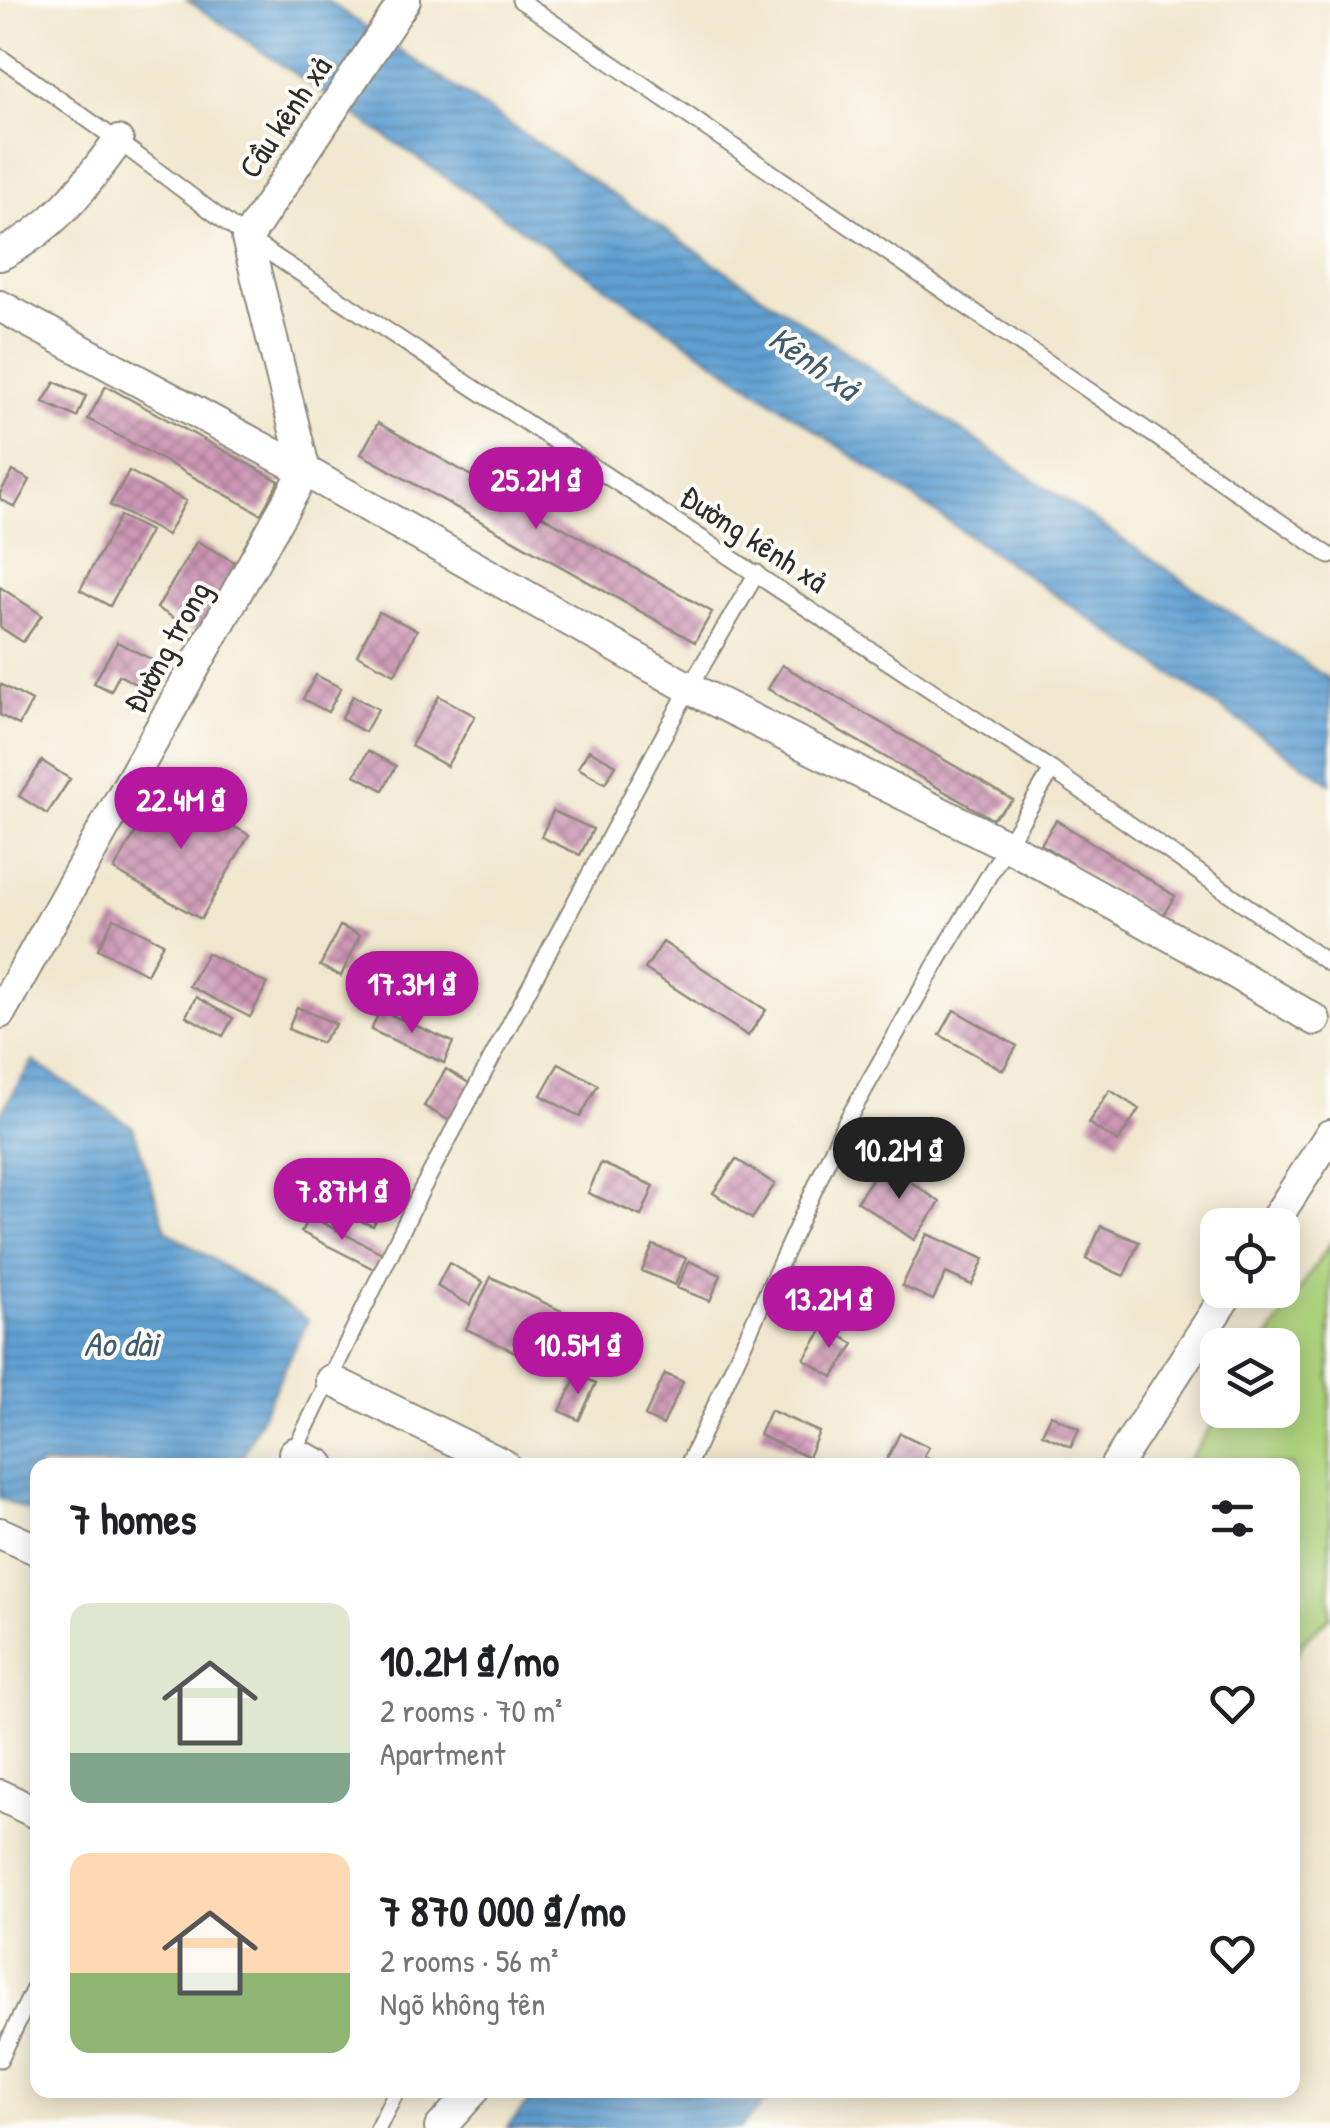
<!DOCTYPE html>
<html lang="en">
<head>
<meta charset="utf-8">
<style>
  body { margin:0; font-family:"Patrick Hand",sans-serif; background:#f6f6f6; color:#202124; height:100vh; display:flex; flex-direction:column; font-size:38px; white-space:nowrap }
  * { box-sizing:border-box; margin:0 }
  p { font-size:32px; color:#757577 }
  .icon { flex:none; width:55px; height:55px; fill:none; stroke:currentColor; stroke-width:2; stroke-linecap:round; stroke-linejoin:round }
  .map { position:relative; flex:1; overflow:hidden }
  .side { position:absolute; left:30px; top:1458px; width:1270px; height:640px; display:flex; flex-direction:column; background:#fff; border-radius:20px; box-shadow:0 5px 25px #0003 }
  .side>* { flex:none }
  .controls { position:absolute; left:1200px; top:1208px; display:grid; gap:20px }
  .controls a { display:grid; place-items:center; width:100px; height:100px; border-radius:20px; background:#fff; box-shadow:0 5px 25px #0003; font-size:50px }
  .price { position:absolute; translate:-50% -85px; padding:0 22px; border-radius:35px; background:#b5179e; color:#fff; font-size:32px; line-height:65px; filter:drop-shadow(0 2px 5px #0008) }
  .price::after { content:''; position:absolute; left:50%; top:60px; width:30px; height:22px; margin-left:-15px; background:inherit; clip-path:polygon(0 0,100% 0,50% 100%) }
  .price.on { background:#222; color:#fff }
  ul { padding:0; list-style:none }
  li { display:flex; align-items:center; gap:30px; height:250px; padding:0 40px }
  li span { display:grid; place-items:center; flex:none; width:280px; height:200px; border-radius:20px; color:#555 }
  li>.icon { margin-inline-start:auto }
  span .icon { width:120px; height:120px; fill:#fffc; stroke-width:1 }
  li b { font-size:42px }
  h2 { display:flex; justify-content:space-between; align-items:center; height:120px; padding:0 40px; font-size:42px }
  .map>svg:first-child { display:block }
  .park { fill:#add27c; stroke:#6c7e54; stroke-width:2.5 }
  .water { fill:url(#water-rules); stroke:#46667f; stroke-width:2.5 }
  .building { fill:url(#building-cross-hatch) }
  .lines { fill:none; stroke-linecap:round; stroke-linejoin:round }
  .lane-casing { stroke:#8e897c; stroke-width:19 }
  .street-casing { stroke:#8e897c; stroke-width:34 }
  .lane { stroke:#fff; stroke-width:15 }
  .street { stroke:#fff; stroke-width:30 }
  .labels { text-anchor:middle; stroke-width:8; stroke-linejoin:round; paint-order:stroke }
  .street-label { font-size:32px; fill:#2b2b2b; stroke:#fdfcf7 }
  .water-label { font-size:35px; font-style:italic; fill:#405a6e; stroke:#fdfcf7 }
</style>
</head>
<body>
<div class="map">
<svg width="1330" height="2128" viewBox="0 0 1330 2128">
  <defs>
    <pattern id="water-rules" width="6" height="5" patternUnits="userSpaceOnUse" patternTransform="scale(2.5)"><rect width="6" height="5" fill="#60a0d3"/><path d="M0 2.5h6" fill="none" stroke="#4f83ab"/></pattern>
    <pattern id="building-cross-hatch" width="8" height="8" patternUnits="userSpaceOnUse" patternTransform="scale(2.5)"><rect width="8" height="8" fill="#cd97b5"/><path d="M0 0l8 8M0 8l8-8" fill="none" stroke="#a77b93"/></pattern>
  </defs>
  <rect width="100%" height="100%" fill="#fdfcf7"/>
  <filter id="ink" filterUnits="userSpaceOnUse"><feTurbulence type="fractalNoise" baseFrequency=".01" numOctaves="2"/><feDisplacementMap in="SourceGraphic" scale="20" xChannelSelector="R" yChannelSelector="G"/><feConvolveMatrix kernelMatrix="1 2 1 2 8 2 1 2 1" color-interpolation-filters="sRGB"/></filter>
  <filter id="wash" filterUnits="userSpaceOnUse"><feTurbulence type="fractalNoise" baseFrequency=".0048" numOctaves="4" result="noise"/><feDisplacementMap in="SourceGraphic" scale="40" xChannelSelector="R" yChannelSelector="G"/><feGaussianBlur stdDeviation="2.25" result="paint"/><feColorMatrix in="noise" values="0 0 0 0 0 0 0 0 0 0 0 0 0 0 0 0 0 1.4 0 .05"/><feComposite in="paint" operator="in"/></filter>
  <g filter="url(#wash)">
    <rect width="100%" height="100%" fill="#f1e7ce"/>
    <!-- park -->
    <path class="park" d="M1330,1243V1617L1305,1639L1293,1661L1292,1465H1186L1222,1410H1282V1345H1264Z"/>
    <!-- water -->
    <path class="water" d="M187,0H326L1330,680V783Z
      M33,1061L133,1127L166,1230L308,1320L238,1465H38L37,1515L0,1498V1114Z
      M538,2090H776L740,2128H507Z"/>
    <g id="blocks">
      <!-- building -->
      <path class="building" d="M55,382L86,396L77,417L43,402Z
        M106,386L279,481L261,514L88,419Z
        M378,423L712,612L695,642L361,454Z
        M13,471L30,480L15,507L0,499V493Z
        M129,471L186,501L167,535L110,505Z
        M120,516L150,531L110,606L80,590Z
        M197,541L245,568L205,636L157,608Z
        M0,587L42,615L23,642L0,627Z
        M379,612L417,630L395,674L357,655Z
        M117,642L155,661L141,687L119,675L111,691L94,683Z
        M782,665L1013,800L992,819L768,689Z
        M316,675L341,688L328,712L303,699Z
        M0,684L32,701L19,725L0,715Z
        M353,696L378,709L365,732L341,719Z
        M439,696L475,716L447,766L411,746Z
        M589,750L616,765L605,783L578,768Z
        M368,751L396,766L383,790L355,775Z
        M42,761L70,779L47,814L19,796Z
        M162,786L249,835L201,919L114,870Z
        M553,811L593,829L580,855L541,837Z
        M1056,820L1175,896L1160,920L1041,844Z
        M114,918L163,943L147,974L98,949Z
        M340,926L360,935L341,976L320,966Z
        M663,942L766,1010L748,1036L645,969Z
        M207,953L267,984L250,1017L189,986Z
        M196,997L233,1018L223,1036L186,1016Z
        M297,1007L336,1024L321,1043L288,1029Z
        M380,1010L453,1042L444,1063L371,1030Z
        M954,1010L1017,1046L1003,1070L940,1035Z
        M559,1063L598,1085L580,1117L541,1095Z
        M446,1069L472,1085L450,1121L424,1106Z
        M1110,1090L1139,1109L1118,1142L1088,1123Z
        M736,1159L775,1184L752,1219L713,1193Z
        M601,1163L654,1186L641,1216L588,1193Z
        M883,1163L940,1202L914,1240L857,1201Z
        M345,1177L365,1183L358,1201L381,1210L373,1226L333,1210Z
        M309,1216L384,1254L376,1270L301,1232Z
        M1101,1226L1139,1242L1124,1276L1086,1259Z
        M927,1234L984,1259L972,1285L946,1273L933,1300L902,1286Z
        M653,1245L686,1258L675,1285L642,1271Z
        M689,1261L721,1275L710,1301L677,1288Z
        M449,1263L483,1282L470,1305L437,1286Z
        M491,1277L574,1317L553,1357L526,1344L517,1353L466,1329Z
        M825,1326L854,1344L833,1377L804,1359Z
        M665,1374L683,1382L663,1425L645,1416Z
        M577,1375L596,1383L579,1420L560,1411Z
        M770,1410L819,1432L808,1457L759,1435Z
        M1051,1415L1079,1429L1071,1447L1042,1434Z
        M900,1433L929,1447L924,1456L942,1465H884Z"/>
    </g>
  </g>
  <g filter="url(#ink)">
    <use href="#blocks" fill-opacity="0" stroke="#8e897c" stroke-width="2.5"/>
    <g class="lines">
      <defs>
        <path id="lane" d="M520,0L1330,556
          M0,57L118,141L247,238L1052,770L1330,964
          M293,1454L422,1189L689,688L757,573
          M688,1465L842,1129L940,957L1052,770
          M0,2059L38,1980
          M378,2128L397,2090"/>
        <path id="street" d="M0,255C56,226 82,190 118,141
          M0,306L305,471L689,688L1006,845L1201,953L1315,1020
          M0,1013L305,471L247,238L405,0
          M1272,1225L1330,1135
          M331,1380L504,1465
          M294,1453L320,1465
          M1116,1465L1230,1290
          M0,1533L38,1550
          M0,1795L38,1814
          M440,2128L474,2090"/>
      </defs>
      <!-- lane casing -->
      <use href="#lane" class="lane-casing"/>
      <!-- street casing -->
      <use href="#street" class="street-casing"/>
      <!-- lane -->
      <use href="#lane" class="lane"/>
      <!-- street -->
      <use href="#street" class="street"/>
    </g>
  </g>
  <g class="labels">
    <!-- street labels -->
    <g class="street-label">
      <text transform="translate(285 117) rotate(-56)" y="11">Cầu kênh xả</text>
      <text transform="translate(754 539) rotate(33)" y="11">Đường kênh xả</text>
      <text transform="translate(167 647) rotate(-61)" y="11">Đường trong</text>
    </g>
    <!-- water labels -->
    <g class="water-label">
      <text transform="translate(814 363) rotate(35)" y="12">Kênh xả</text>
      <text x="121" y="1356">Ao dài</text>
    </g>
  </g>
</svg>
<div class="controls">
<a><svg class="icon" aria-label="locate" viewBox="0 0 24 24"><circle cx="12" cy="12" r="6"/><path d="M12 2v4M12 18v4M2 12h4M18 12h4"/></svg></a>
<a><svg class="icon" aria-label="layers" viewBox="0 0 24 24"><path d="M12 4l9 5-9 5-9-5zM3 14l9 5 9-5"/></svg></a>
</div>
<b class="price" style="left:536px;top:532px">25.2M ₫</b>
<b class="price" style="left:181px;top:852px">22.4M ₫</b>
<b class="price" style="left:412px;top:1036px">17.3M ₫</b>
<b class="price on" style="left:899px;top:1202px">10.2M ₫</b>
<b class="price" style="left:342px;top:1243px">7.87M ₫</b>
<b class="price" style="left:829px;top:1351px">13.2M ₫</b>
<b class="price" style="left:578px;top:1397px">10.5M ₫</b>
<section class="side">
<h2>7 homes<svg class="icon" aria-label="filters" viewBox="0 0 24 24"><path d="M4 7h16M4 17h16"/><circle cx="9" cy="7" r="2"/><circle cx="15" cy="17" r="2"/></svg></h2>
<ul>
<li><span style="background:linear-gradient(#dfe7d0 75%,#7fa58c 0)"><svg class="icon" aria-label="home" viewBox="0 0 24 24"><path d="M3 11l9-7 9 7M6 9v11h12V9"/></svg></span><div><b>10.2M ₫/mo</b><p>2 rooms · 70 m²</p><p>Apartment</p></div><svg class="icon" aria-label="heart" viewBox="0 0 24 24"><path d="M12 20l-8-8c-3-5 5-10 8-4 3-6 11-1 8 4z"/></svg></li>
<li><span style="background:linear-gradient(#ffd9b3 60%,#8fb573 0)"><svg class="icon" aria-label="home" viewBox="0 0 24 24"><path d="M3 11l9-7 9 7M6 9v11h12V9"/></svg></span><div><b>7 870 000 ₫/mo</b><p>2 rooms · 56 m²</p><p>Ngõ không tên</p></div><svg class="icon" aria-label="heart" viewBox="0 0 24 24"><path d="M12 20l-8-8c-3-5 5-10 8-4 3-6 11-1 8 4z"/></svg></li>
</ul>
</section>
</div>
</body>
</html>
